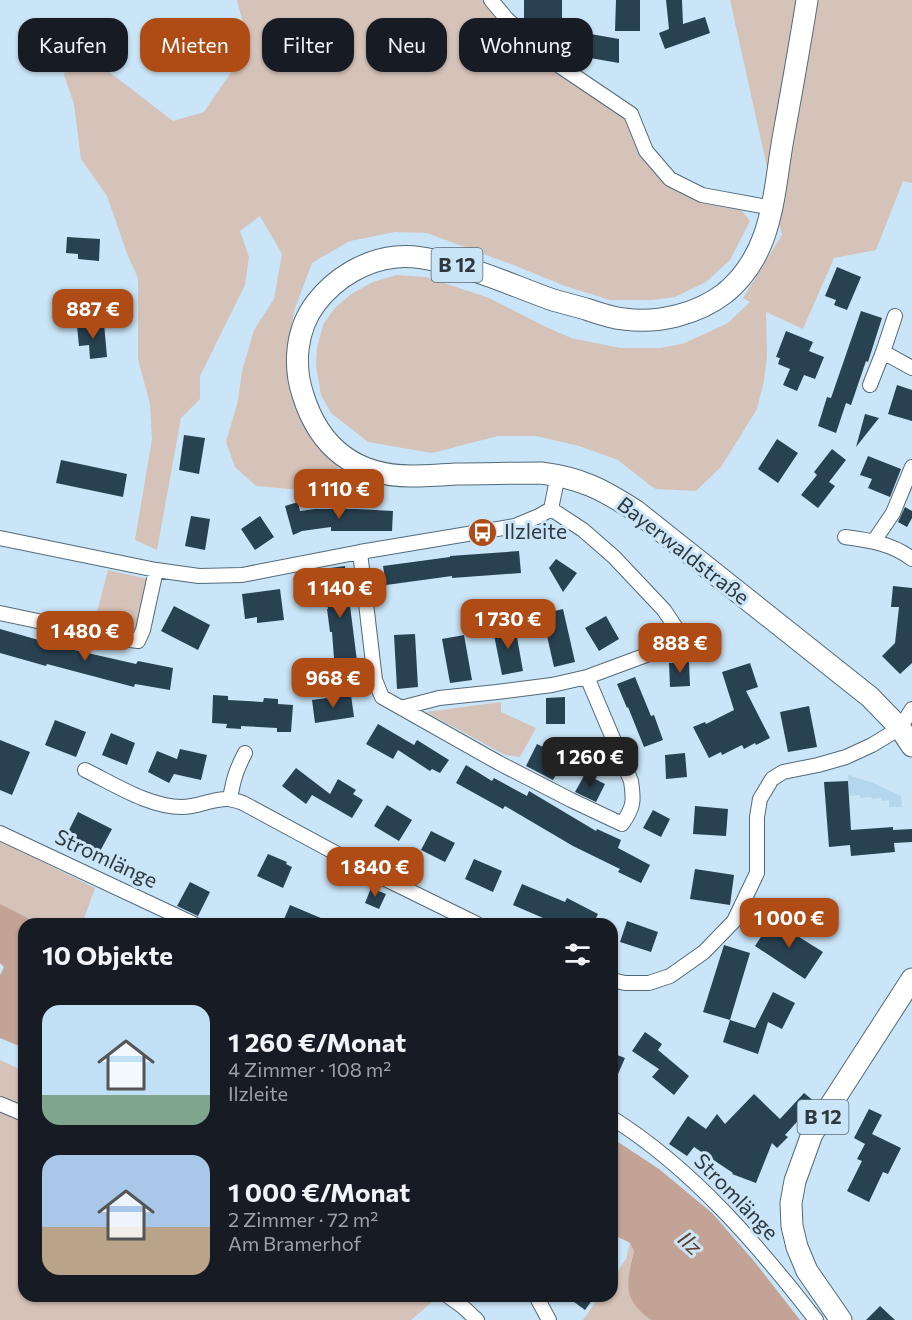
<!DOCTYPE html>
<html lang="de">
<head>
<meta charset="utf-8">
<style>
  body { margin:0; font-family:Commissioner,sans-serif; background:#20242c; color:#f1f3f6; height:100vh; display:flex; flex-direction:column; font-size:22px; white-space:nowrap }
  * { box-sizing:border-box; margin:0 }
  p { font-size:20px; color:#9ea1a6 }
  .icon { flex:none; width:33px; height:33px; fill:none; stroke:currentColor; stroke-width:2; stroke-linecap:round; stroke-linejoin:round }
  .map { position:relative; flex:1; overflow:hidden }
  .panel { position:absolute; left:18px; top:918px; width:600px; height:384px; display:flex; flex-direction:column; background:#171b24; border-radius:18px; box-shadow:0 2px 4px #0004 }
  .panel>* { flex:none }
  .guide { position:absolute; left:18px; top:18px; width:600px; height:54px; display:flex; gap:12px }
  .price { position:absolute; translate:-50% -51px; padding:0 14px; border-radius:12px; background:#af4c16; color:#fff; font-size:20px; line-height:39px; filter:drop-shadow(0 2px 3px #0008) }
  .price::after { content:''; position:absolute; left:50%; top:36px; width:18px; height:14px; margin-left:-9px; background:inherit; clip-path:polygon(0 0,100% 0,50% 100%) }
  .price.selected { background:#222; color:#fff }
  ul { padding:0; list-style:none }
  li { display:flex; align-items:center; gap:18px; height:150px; padding:0 24px }
  li span { display:grid; place-items:center; flex:none; width:168px; height:120px; border-radius:18px; color:#555 }
  li>.icon { margin-inline-start:auto }
  span .icon { width:72px; height:72px; fill:#fffc; stroke-width:1 }
  li b { font-size:26px }
  h2 { display:flex; justify-content:space-between; align-items:center; height:72px; padding:0 24px; font-size:26px }
  .tag { padding:0 21px; border-radius:18px; background:#171b24; box-shadow:0 2px 4px #0004; font-size:21px; line-height:54px }
  .tag.selected { background:#af4c16; color:#fff }
  .map>svg:first-child { display:block }
  .built { fill:#b5d7ed }
  .green { fill:#d5c2b9 }
  .water { fill:#c2a396 }
  .building { fill:#294252 }
  .lines { fill:none; stroke-linecap:round; stroke-linejoin:round }
  .minor-casing { stroke:#516a79; stroke-width:16 }
  .primary-casing { stroke:#516a79; stroke-width:23 }
  .minor { stroke:#fff; stroke-width:14 }
  .primary { stroke:#fff; stroke-width:21 }
  .labels { text-anchor:middle; stroke-width:6; stroke-linejoin:round; paint-order:stroke }
  .shield { fill:#cae5f7; stroke:#5c6c76; stroke-width:1.5 }
  .shield-label { font-size:20px; font-weight:bold; fill:#2d383f }
  .poi-label { font-size:21px; fill:#2d383f; stroke:#cae5f7; text-anchor:start }
  .street-label { font-size:21px; fill:#2d383f; stroke:#cae5f7 }
  .water-label { font-size:22px; font-style:italic; fill:#683b26; stroke:#cae5f7 }
</style>
</head>
<body>
<div class="map">
<svg width="912" height="1320" viewBox="0 0 912 1320">
  <rect width="100%" height="100%" fill="#cae5f7"/>
  <!-- built -->
  <path class="built" d="M848,775L873,783L901,796L902,807H889V800L881,801V798L872,799L871,797L860,798V795L849,796Z"/>
  <!-- green -->
  <path class="green" d="M237,0H491L506,18L631,114L670,179L742,211L750,221L730,260L706,282L675,297L652,300H610L565,286L516,266L427,233L395,232L350,241L320,258L312,263L294,311L287,355L292,385L301,419L321,448L339,466L323,492L256,486L235,467L226,442L238,401L242,371L254,330L274,299L282,254L260,216L240,231L249,257L245,285L200,376V399L181,418L157,550L135,540L152,439L150,404L138,359V278L128,256L107,196L81,159L74,104L64,75L74,45L173,121L204,112L236,65L243,23Z
    M730,0H912V183L903,181L876,250L834,258L803,329L766,312L767,357L764,381L757,409L721,467L696,491L656,489L651,486L618,460L579,446L536,436H498L432,453L368,442L331,413L321,395L316,366L317,348L323,325L334,309L351,294L373,282L396,275L426,277L489,298L546,327L571,338L620,348H661L685,343L728,323L750,302L743,298L782,235Z
    M108,570L148,579L134,638L93,628Z
    M501,702V712L536,728L520,757L505,755L426,712Z
    M0,841L95,888L82,924H42L0,905Z
    M0,1060L24,1071V1296H439L411,1320H0Z
    M630,1243L634,1251C625,1283 623,1299 651,1320H583L600,1296H612V1279L626,1259Z"/>
  <!-- water -->
  <path class="water" d="M0,904L40,924H24V1048L0,1038V975L4,967L0,963Z
    M612,1138L659,1169L712,1213L754,1261L800,1320H651C622,1299 626,1283 634,1251L630,1243L612,1234Z"/>
  <!-- building -->
  <path class="building" d="M524,0H562V32H534L524,22Z
    M616,0H640V31H615Z
    M666,0H682L683,24L705,17L710,33L665,49L659,33L669,29Z
    M568,30L619,39V63L567,54Z
    M67,237L100,239L99,261L78,259V254L66,253Z
    M837,267L861,277L847,310L834,305L836,300L825,296Z
    M861,311L882,318L868,362L866,361L851,405L846,403L836,433L818,426L827,397L831,398Z
    M104,323L107,357L90,359L89,345L79,346L77,326Z
    M786,331L813,342L809,351L824,357L815,379L804,375L797,391L783,385L790,369L778,364L780,358L776,357Z
    M897,385L912,390V421L888,414Z
    M865,414L879,418L856,447Z
    M184,435L205,438L199,474L179,470Z
    M777,439L798,453L778,483L758,469Z
    M832,449L846,460L829,482L835,486L818,508L801,495L817,475L814,472Z
    M868,456L901,469L890,497L868,488L872,479L860,475Z
    M61,460L127,474L123,497L56,483Z
    M298,502L300,511L315,509H357L393,511L392,531H331V527L302,531L293,535L285,506Z
    M905,507L912,511V518L907,527L898,522Z
    M191,516L210,519L205,550L185,546Z
    M260,516L274,537L255,550L241,529Z
    M519,551L521,573L452,578V576L386,585L383,566L450,557V556Z
    M556,559L577,573L563,592L549,568Z
    M345,566L358,669L335,671L332,632H330L327,609H328L323,569Z
    M893,586L912,588V663L900,674L882,656L895,643L899,607H891Z
    M280,589L284,620L257,623V617L245,619L242,594Z
    M174,606L210,625L198,650L161,631Z
    M563,609L575,662L554,667L542,614Z
    M606,616L619,639L599,651L585,628Z
    M515,626L523,671L502,675L493,630Z
    M0,629L70,649L136,664L138,661L173,668L170,690L135,684L134,687L47,664L46,666L0,653Z
    M415,634L418,687L397,689L394,635Z
    M464,635L472,680L450,683L442,639Z
    M689,662L690,686L670,687L669,663Z
    M750,663L758,687L746,691L770,738L756,745L755,743L744,749L742,745L722,755L721,752L709,758L693,727L705,722L706,724L734,710L722,672Z
    M635,677L651,716L654,715L663,740L644,747L628,707L627,708L617,684Z
    M213,695L228,696V700L263,702L264,698L278,699V704L293,705L291,732H277V728L241,726V729L226,728L227,724L212,723Z
    M351,695L354,717L315,723L312,700Z
    M565,697V724H546V698Z
    M809,706L817,747L788,752L780,712Z
    M55,720L86,732L76,757L45,745Z
    M378,724L414,745L417,740L449,760L440,773L432,769L430,771L398,750L393,759L366,744Z
    M111,733L135,743L127,765L102,755Z
    M0,740L30,752L12,795L0,790Z
    M537,744L565,758L553,780L526,766Z
    M180,749L207,755L201,780L174,774L169,783L148,772L157,751L177,759Z
    M685,753L687,777L666,779L665,755Z
    M466,765L492,781L494,778L527,796L529,791L596,831L597,829L621,840L618,848L650,865L641,883L618,872L620,869L573,846L505,806L503,809L456,783Z
    M296,768L330,794L338,779L356,790L353,794L363,800L352,818L312,795L306,804L282,786Z
    M585,774L605,784L596,802L575,792Z
    M848,781L851,830L893,827V830L912,829V842L894,843L895,852L851,856L850,845L829,847L824,782Z
    M387,805L412,820L399,841L374,826Z
    M695,806L728,809L726,836L693,834Z
    M653,810L670,819L661,837L643,828Z
    M78,812L112,829L98,855L65,838Z
    M431,831L455,843L445,862L421,850Z
    M268,854L287,862L286,864L292,867L283,888L257,876Z
    M474,859L502,871L493,892L465,879Z
    M695,869L734,875L730,905L690,899Z
    M190,882L210,892L198,916L177,906Z
    M522,884L565,902L567,898L598,914L593,924H557L513,905Z
    M371,888L386,894L379,909L365,903Z
    M290,905L335,924H282Z
    M772,920L823,952L805,979L755,946Z
    M627,921L658,932L651,952L620,942Z
    M724,945L750,953L730,1020L703,1012Z
    M773,992L795,1003L782,1029L768,1022L758,1054L723,1042L730,1020L755,1028Z
    M645,1032L662,1044L658,1050L689,1076L674,1095L652,1077L659,1069L632,1051Z
    M612,1053L625,1058L612,1088Z
    M804,1093L815,1102L785,1135L788,1137L777,1148L772,1143L756,1183L732,1174L733,1173L694,1147L687,1156L669,1144L688,1116L706,1129L717,1114L725,1124L754,1094L780,1119Z
    M869,1109L882,1115L872,1134L901,1148L888,1174L883,1172L869,1202L847,1191L862,1161L857,1159L865,1144L854,1138Z
    M566,1296H595L585,1310Z
    M880,1306L895,1320H866Z"/>
  <g class="lines">
    <defs>
      <path id="minor" d="M491,0L506,18L548,58L631,114L646,151L670,179L702,195L773,208
        M883,352L912,368
        M870,385L883,352L895,316
        M845,537C869,540 893,544 912,559
        M0,538L156,570L199,576L242,575L360,552L515,526L539,516L551,509L558,475
        M874,541L893,513L912,467
        M360,552L375,680L382,697L499,763L571,800L622,824C634,807 634,801 631,781L587,677
        M0,613L123,639L138,641L143,630L156,570
        M401,708L439,698L497,692L552,685L587,677L668,647L675,638L676,628L664,610L614,557L583,530L551,509
        M85,770C114,784 149,807 182,807C198,807 213,798 229,799C233,800 238,801 243,803L367,870L477,924
        M230,799C233,781 236,770 245,753
        M0,833L194,924
        M612,980L625,983H649L670,976L704,952L734,921L757,873V817L760,799L772,779L783,772L818,765L846,757L872,745L900,728L912,709
        M0,1104L24,1114
        M612,1118C693,1169 758,1245 816,1320
        M448,1296L462,1306L477,1320
        M536,1296L549,1320"/>
      <path id="primary" d="M807,0C800,44 792,89 784,133C773,191 775,252 725,293C698,314 658,324 624,319C611,318 598,313 586,309C575,306 564,303 553,300C519,288 487,273 452,264C434,260 415,255 396,257C365,260 335,278 316,303C296,329 293,365 303,395C319,447 355,476 411,476C426,476 441,475 456,474C484,474 512,473 541,473C581,478 602,489 636,511L870,697L900,728L912,746
        M841,1320L807,1271L797,1247L792,1226L791,1203L795,1181L812,1134L912,979"/>
    </defs>
    <!-- minor casing -->
    <use href="#minor" class="minor-casing"/>
    <!-- primary casing -->
    <use href="#primary" class="primary-casing"/>
    <!-- minor -->
    <use href="#minor" class="minor"/>
    <!-- primary -->
    <use href="#primary" class="primary"/>
  </g>
  <!-- icons -->
  <defs>
    <symbol id="bus-disc" viewBox="-11 -11 22 22"><circle r="9.5" fill="#af4c16" stroke="#cae5f7"/><path d="M-5-6H5V4H4V6H2V4H-2V6H-4V4H-5ZM-3.5-4V0h7V-4ZM-3.5 1.2v1.5H-2V1.2ZM2 1.2v1.5H3.5V1.2Z" fill="#fff"/></symbol>
  </defs>
  <g fill-rule="evenodd">
    <use href="#bus-disc" x="466" y="516" width="33" height="33"/>
  </g>
  <g class="labels">
    <!-- shield labels -->
    <g class="shield">
      <rect x="431.5" y="248" width="51" height="34" rx="4.5"/>
      <rect x="797.5" y="1100" width="51" height="34" rx="4.5"/>
    </g>
    <g class="shield-label">
      <text x="457" y="272">B 12</text>
      <text x="823" y="1124">B 12</text>
    </g>
    <!-- poi labels -->
    <g class="poi-label">
      <text x="504" y="539">Ilzleite</text>
    </g>
    <!-- street labels -->
    <g class="street-label">
      <text transform="translate(683 551) rotate(38)" y="7">Bayerwaldstraße</text>
      <text transform="translate(106 859) rotate(25)" y="7">Stromlänge</text>
      <text transform="translate(736 1197) rotate(46)" y="7">Stromlänge</text>
    </g>
    <!-- water labels -->
    <g class="water-label">
      <text transform="translate(690 1243) rotate(42)" y="8">Ilz</text>
    </g>
  </g>
</svg>
<b class="price" style="left:93px;top:340px">887 €</b>
<b class="price" style="left:339px;top:520px">1 110 €</b>
<b class="price" style="left:340px;top:619px">1 140 €</b>
<b class="price" style="left:508px;top:650px">1 730 €</b>
<b class="price" style="left:85px;top:662px">1 480 €</b>
<b class="price" style="left:680px;top:674px">888 €</b>
<b class="price" style="left:333px;top:709px">968 €</b>
<b class="price selected" style="left:590px;top:788px">1 260 €</b>
<b class="price" style="left:375px;top:898px">1 840 €</b>
<b class="price" style="left:789px;top:949px">1 000 €</b>
<div class="guide">
<a class="tag">Kaufen</a>
<a class="tag selected">Mieten</a>
<a class="tag">Filter</a>
<a class="tag">Neu</a>
<a class="tag">Wohnung</a>
</div>
<section class="panel">
<h2>10 Objekte<svg class="icon" aria-label="filters" viewBox="0 0 24 24"><path d="M4 7h16M4 17h16"/><circle cx="9" cy="7" r="2"/><circle cx="15" cy="17" r="2"/></svg></h2>
<ul>
<li><span style="background:linear-gradient(#bfe0f5 75%,#7fa58c 0)"><svg class="icon" aria-label="home" viewBox="0 0 24 24"><path d="M3 11l9-7 9 7M6 9v11h12V9"/></svg></span><div><b>1 260 €/Monat</b><p>4 Zimmer · 108 m²</p><p>Ilzleite</p></div></li>
<li><span style="background:linear-gradient(#a9c7e8 60%,#b9a48a 0)"><svg class="icon" aria-label="home" viewBox="0 0 24 24"><path d="M3 11l9-7 9 7M6 9v11h12V9"/></svg></span><div><b>1 000 €/Monat</b><p>2 Zimmer · 72 m²</p><p>Am Bramerhof</p></div></li>
</ul>
</section>
</div>
</body>
</html>
